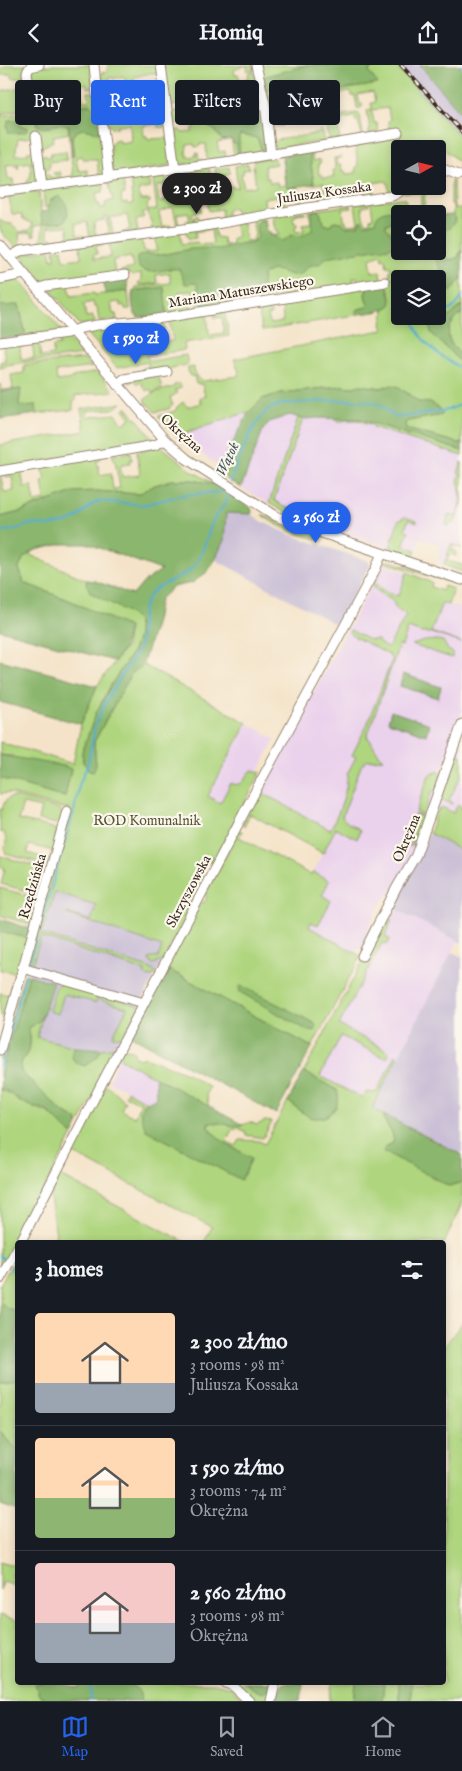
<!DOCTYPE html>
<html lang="en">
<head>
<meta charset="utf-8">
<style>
  body { margin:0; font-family:"IM FELL English",serif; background:#242831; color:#f1f3f6; height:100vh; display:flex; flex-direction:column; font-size:19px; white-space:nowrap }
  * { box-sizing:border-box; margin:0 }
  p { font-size:16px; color:#9ea1a6 }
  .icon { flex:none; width:28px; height:28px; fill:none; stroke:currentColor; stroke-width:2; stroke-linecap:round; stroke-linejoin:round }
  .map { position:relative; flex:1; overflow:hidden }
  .sheet { position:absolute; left:15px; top:1175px; width:431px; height:445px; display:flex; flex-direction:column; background:#171b24; border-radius:5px; box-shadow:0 2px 8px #0003 }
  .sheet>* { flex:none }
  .guide { position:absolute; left:15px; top:15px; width:432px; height:45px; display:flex; gap:10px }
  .needle { width:32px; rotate:82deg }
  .tools { position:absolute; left:391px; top:75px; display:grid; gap:10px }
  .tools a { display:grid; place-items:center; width:55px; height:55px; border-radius:5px; background:#171b24; box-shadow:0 2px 8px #0003; font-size:25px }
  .price { position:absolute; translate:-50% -42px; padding:0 11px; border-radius:18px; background:#2563eb; color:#fff; font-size:16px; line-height:32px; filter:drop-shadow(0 1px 2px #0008) }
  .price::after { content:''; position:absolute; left:50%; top:30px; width:15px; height:11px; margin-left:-8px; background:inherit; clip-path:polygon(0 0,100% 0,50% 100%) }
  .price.on { background:#222; color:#fff }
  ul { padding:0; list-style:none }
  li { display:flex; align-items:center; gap:15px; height:125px; padding:0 20px }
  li+li { border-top:1px solid #363941 }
  li span { display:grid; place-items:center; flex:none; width:140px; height:100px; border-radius:5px; color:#555 }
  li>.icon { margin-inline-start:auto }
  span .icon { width:60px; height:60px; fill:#fffc; stroke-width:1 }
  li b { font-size:21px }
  h2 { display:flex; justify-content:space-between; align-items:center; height:60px; padding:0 20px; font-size:21px }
  .pill { padding:0 18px; border-radius:5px; background:#171b24; box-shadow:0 2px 8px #0003; font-size:18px; line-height:45px }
  .pill.on { background:#2563eb; color:#fff }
  header { display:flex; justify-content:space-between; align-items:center; height:65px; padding:0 20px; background:#171b24; font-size:22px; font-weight:700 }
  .menu { display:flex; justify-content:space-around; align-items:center; height:70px; border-top:1px solid #363941; background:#171b24; font-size:14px; color:#9ea1a6 }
  .menu a { display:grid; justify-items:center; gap:2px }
  .menu .on { color:#2563eb }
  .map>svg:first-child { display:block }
  .built { fill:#ead1ec }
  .industrial { fill:#cabfd6 }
  .green { fill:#afd57e; stroke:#75804e; fill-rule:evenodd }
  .forest { fill:#8bb66d; stroke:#637046 }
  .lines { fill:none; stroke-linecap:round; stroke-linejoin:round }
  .stream { stroke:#55add2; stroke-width:2 }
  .minor-casing { stroke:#988673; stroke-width:11 }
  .minor { stroke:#fff; stroke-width:9 }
  .rail-casing { stroke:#3b2a1e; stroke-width:4 }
  .rail { stroke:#fbf7ec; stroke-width:2; stroke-dasharray:5.5; stroke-linecap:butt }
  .labels { text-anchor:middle; stroke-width:4.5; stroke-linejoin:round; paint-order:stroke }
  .street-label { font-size:14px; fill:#3b2a1e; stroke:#fbf7ec }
  .park-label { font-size:14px; fill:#585536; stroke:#fbf7ec }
  .water-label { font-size:15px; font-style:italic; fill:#44585d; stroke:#fbf7ec }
</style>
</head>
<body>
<header><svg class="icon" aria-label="back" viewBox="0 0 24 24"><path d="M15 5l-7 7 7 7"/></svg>Homiq<svg class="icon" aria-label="share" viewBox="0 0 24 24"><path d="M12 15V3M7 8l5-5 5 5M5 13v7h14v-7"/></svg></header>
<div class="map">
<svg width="462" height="1636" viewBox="0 0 462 1636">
  <rect width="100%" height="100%" fill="#fbf7ec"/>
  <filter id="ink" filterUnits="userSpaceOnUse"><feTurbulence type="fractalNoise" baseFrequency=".02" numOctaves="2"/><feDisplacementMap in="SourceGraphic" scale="10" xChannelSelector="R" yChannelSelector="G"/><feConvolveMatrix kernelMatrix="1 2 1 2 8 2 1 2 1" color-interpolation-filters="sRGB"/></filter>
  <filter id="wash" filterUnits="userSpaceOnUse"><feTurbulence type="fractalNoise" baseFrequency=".0096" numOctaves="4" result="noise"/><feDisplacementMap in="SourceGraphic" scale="20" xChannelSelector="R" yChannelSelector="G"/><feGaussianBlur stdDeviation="1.12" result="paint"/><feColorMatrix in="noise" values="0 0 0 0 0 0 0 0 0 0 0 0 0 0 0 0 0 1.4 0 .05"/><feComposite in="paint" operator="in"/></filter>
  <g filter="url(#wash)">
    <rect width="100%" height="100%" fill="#f4e3c8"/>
    <!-- built -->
    <path class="built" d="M249,347L220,402L176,371L219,356Z
      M290,350L303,353L360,354L462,386V482L453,479L444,500L441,498L439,492L441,480L420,473L414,491L286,448L241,423L263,365L269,357Z
      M383,499L417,511L410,541L442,537L462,544V647L417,781L394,824L382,837L366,866L370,869L364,881L354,887L290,852L333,767L260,726Z
      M247,658L275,674L237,747L208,731Z
      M462,676V786L429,768Z
      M396,844L458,876L372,1043L311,1011Z
      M119,992L170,1020L158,1042L109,1016Z"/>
    <!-- industrial -->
    <path class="industrial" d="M395,0H420L462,49V73Z
      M226,448L251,449L263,457L291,470L368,496L370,500L337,560L216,495L224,475Z
      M429,768L462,786V878L396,844L399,840L394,837L418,795Z
      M55,826L96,840L91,856L170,882L75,1065L3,1000Z
      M452,887L462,892V1090L372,1043Z"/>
    <!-- green -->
    <path class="green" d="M7,0H28L23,6L24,16L22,13H12L11,9L0,10V5Z
      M51,0H90L93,23H87V19L81,20L83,36H89L88,27H93L95,38L121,35V33L128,32L125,13L122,11L113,14L112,12L109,13L111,22L101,25L99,11L101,8L108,7L107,0H159L160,9L151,8L134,12L135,19H137L138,23H141L142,26L149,25V21L161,18L164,0H254L253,5L248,6L246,0L234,5L235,10L238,9L240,15L249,13L248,9L254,6L256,18L247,19V22H241L240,24L243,31L240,32L241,39L254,38L255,30L258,28L259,23L267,82L263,88L262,86L256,87V90L235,93L233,90H234L232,78L236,79L238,89L240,86L238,73L240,70L257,73L261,83L260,38L231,42L205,56L207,61L215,65L222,75L226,76L217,78L219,87L225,86L226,94L209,96L207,94L206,79H200V81L195,82L194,79L187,80L186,88L188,92L196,91V88H198L199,95H203L202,96L181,100L178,97L173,74L177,73V65H180L182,68L193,67L192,64L195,63L194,57L198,56L197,50L182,53V58L173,59L171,47L192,44L191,36L194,35L195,30L192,28L183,29L178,33L177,40L171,41L168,62H158L157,59L143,61L144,71H147L148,74L168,73L171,98L170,100L115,110L111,108L110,80L114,75L118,74L120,78L131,76L130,59L118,60V62L112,63L107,57H102V50L91,39L37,46L38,44L54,42L52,26L36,28L40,40L34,41L29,11L34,3Z
      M259,0H307L263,12L270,24L285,20L288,23L285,27L267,30L268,37L377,19L369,7L372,1L371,0H395L462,73V110L459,106V97L435,76L431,84H400V115L395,127L389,128L388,118L385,116L373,118L375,130L367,131L366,119L353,121L354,133L346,134L345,125H337V128H332L334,134L338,133V135L320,138V130L324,129L323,121L324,120V118L314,119L309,86H311L313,96L320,95L321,98L318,99L319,110H322L323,113L334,112L333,105H335L334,93L341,92L336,94L337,100H341L342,106H345L346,109L356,108V102L358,101L355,78L391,66V64H389L388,56L390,55L388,43L372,45L374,58H377L378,68L370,69L368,68L370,65L367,45L372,44L371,38L375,37L373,27L358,30L360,40L363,39L361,43H357L355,31H352L351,27L337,29V33L335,34L336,44L333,45L334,51L358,48L360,50L363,68L362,70L358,56H356L355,52L341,54L342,58L339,59L340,74L329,75L327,59H319L317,48L300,51V47L282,51L283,61L272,62Z
      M27,21L30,41L27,43L0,49V26Z
      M36,46L37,57L49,62L59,59L68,61L69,68L54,71L53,76L41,83L32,75L31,72L18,74L15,90L28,89V86L35,85L38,118L27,121V117L31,110L30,97L18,99L19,103H17L16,99L6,100L8,114H13L14,123L0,124V51Z
      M86,63L94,67L100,63L105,105L104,110L99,112L97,94H83L82,91L76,92L78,104L80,106L87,105L89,113L71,116L70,112L73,111L71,89V91L74,90L72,72L79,65Z
      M320,65L323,68L324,76L275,84L274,79L277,75L320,68Z
      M66,86L67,95L49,97L50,101L45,107L53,114L56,111L53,108L60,107L62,117L47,118L44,115L41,91L44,89L47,92H50L51,88Z
      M274,93L276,99L264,101L266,113H269L270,118L277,117L278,121L285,120L282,94L287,123L298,122L304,140L297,141L295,127L285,129L286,143H283L281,136H278L277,131L264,133L265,146L240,151L238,146L236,147L237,152L234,143L228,144L226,150L231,151V154L195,159L194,151L197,150L199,155L222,152L221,144L209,146L207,138L210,137L209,134L204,135V138L200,139L201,146L192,148L194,159L187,160L186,156L190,155L188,147L177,149L179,161H177L173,142L159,147L162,162L170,160L171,162L152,165L151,155H150L148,147L142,148L144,152L136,156L138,167L120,169L130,164L127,150L110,153L113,169L101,171L108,168L109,165L106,155H109L108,152H104V155L96,157L94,159L95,167L97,171L90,172L87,157L74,159L76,161L77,170L84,171L85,173L67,176L66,172L69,171L67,161L48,162V174L53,173L54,179L39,180L42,171L43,160L34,161L35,170L32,171V167L19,169L20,180L32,179L33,182L16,184L0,165V154L4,158L12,159L20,167L29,165L33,159L23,154L21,149H12L9,133L1,134L0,130L8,129L9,131H13L14,128L37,126L39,128L42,159L54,133L50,136L48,142L45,143L43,125L101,118L104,121L103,127L96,128L97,139H100V143H105V138L113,135L109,120L110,117L123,115L125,129L121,130L122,139L127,138L128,140L133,139L131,126L133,125L129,114L145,112L149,117L150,123L139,125L140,135H150V137L147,140L148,146L157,144L153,114L166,112L167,119L157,121L159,136L163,138L165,134L169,133L171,135L178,134L175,116L171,111V108L209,103L211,111L205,113L207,128L219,127V131H222L221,125H218L215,104L229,102L230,108L223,111L224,122L233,121V123L238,122L235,101L248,99L249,104L243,105V109H241L244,123L256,121L253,99L254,98V95Z
      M451,115L453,116L454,144H462V184L458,192C440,202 438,181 438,168L440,167L456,154L453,150V140L451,139Z
      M404,121H421L422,123L434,122C422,128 425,131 424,145L428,146V149H421V128L402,127Z
      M402,133L406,134L405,149H400V186H432L451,227L462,212V240L450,251L434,256L429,261L432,269L462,299V379L406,364L405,358L408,356L442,350L431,338L419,337L410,329L386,321L381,323L361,320L353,322L341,321L281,328L262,334L249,347L219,356L176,371L158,351L175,346L177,342L183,337L187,342L201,338L199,333L205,331L202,319H196L194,311H191L188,306V303L194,302V306L200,315L203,316L238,311L239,306L234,294L382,265L384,263L382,261L384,244L390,241L391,232L387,219L391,202L387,201L385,193L382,194L381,189L370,193L372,207L380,206L381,215L359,218L357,212L353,213L354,219L196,244L198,241L196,231H194L193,227L190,226L179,227V239H191L192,246L167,250L163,223L136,225L135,222L170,218V208L156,210L157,218L139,220L138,218L141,216V209L135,210L133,212L129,208H120L121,206L133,203L131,192L113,195L115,209L45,218L21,190L50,184L52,194H55L54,184H62L64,195L81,193L80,180L103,177V180L96,181L97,189H94V194L111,192L109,176L140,172L145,187L157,186L156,172L180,166L182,179L197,177L200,180L213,179L211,164L195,167L196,173L189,174L185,165L214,161L216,172L223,173L224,180L232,179V173L237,172L234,157L243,158L246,176L254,175V171L255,170L252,155L265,153L267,168L270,167L271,170H280L278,165H275L276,161H274L273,151L305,146L306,148L296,149V151L293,152L294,158H297V161L295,162L296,167L304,166L303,159L311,158L309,146L350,140L352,143L343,144L344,156H346L347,160L358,159L355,139L369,137V140L362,142L363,152L366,158L370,157V154L373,153L371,137ZM400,214H438V251H400Z
      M19,214L62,266L26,271L19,240L0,241V217Z
      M69,219L71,231L94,228L95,230L128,226L130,244H125L124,240L120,241V237L111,238L113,249H116L117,255L99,256L97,242H94L93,237L84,239L86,252L93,251L95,258L80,260L49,222Z
      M367,222L365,230L368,240L367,242L358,244L356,248L358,249L348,251L262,266L258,242L234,246L237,244L269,240L271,250L268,251L270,259L283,257L282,238Z
      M222,246L225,249L229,271L184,278L185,285L146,291L149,295L152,296L186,290L188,300L141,309L142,303L148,302V297L117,303L84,264L131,257L136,267L139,285L143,284L139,262L142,258L163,255L165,264L156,266L159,278L173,276L169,254L207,248L209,268L211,270L224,268L222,252L215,253L214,247Z
      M462,248V289C443,276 445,261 462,248Z
      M67,271L82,290L5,300V302H0V297L5,296L3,278L24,276V281L20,282L21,294L34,293L32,275L52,273L53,277L39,279L41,292L53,290V281L60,280L59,272Z
      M85,294L92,302L56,307L57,316L72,314V312L97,307L113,326L75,331V336L73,337V345L37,349L36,340L22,341L18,340L20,324L0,327V319L1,325L13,324L11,310L24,308V300Z
      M153,311L155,314L159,313L162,323L152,328L150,324L146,326L140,317L137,319L134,315L129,318L127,315Z
      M179,319L181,323L175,325L177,328L170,333L173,340L169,344L155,347L144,335L156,327L174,322V320Z
      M122,338L113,344L86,346L87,352L116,349L123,359L131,353L124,344L126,342L156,376L0,404V380L85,366L81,344Z
      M298,353L303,354L274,435L282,441L318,455L317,459L286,448L269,438Z
      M336,353L360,354L462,386V391L373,362V360L357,355L336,356Z
      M161,381L192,406L214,419L192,415H172L155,420L139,429L96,426L73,427L20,447L0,452V408L4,427L14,426L12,411L5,412V407L21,405L24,422L32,421L35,437L45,435L42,416L45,415L42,401L100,391L101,394L97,396L100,410L111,408L113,424L120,423L115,395L112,390L131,387L132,395H130V398L120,400L122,412L140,410L137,386Z
      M462,397V439L454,459L451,458L449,461L446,460L449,449L456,452L462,435L458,415L460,409L458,408Z
      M262,450H265L283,460L318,472L319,475C298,469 279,463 262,450Z
      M405,452L417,456V458L408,455L405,465L409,466L403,480L416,485L414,491L390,483L398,456Z
      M451,479L462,483L454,480L452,485L456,486V491L450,489L447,496L462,500V507L444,500Z
      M28,489L87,515L86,519L92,528L128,547L138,557V571L133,586L111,620L96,648L82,687L83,697L96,700L94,677L131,609L142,601V599L247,658L208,731L220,738L231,718C242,724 245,712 252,705L261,707L239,749H235L234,752L235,755L216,793L213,797C204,799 202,798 198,807L204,811V814L198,829L163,896L153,899L149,896L150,893H158L162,882L67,849V848L91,856L96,840L55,827L41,869L149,903L156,907L154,911L150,912L144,910L145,906L41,872L31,903L27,900L69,746L67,742L66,744L9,728L0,729V713L65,732L12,691L0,690V677L73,699L81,659L97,621L126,581L129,563L71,536L24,518L19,503L23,492Z
      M390,496L454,516L455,519L385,497Z
      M407,507L432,518L431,522L442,526L444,521L453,524L448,540L442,538L431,567L462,578L431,568H422L408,563L402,581L399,580L367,672C373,676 374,686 384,694L367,695L361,701L342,752L348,758L360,765L357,774L336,763L323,788L250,749L244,762L242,759L259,726L330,765C337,752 343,738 346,723C347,718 346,715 348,711L347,709L356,692L352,690L367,660L392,595L389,590L351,570L349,567L350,565L369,575H378L379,578L387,583L389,581L406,550L396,543L392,535L376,525L372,517L378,508H380L375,516C380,525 390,529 399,531Z
      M437,575L443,576L448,585L453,588L452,593L412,580L425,576Z
      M457,690H462V710L449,735L453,738L451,739L441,734Z
      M440,706L441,707L437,727L432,726L424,750L416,747L429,710Z
      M16,732L59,744L64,750L62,760L38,755L41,743L23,739L18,755L53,763L57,766L54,786L29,780L27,788L52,795L48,800L6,789C3,781 9,779 4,768L0,767V744L2,745C4,736 7,732 16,732Z
      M458,740L462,742V786L429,768L438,745L444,743L453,748Z
      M415,749L423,752L411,782L409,781L412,773L408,772Z
      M239,765L242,766L239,772L311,810L313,807L329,816L322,830L331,836L318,860L311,857L309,862L361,891L312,982L166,903L201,837L204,838L207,832L205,830Z
      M0,791L44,803L48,809L42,830L1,819L5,803L0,802Z
      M0,823L37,833L39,834L33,860L0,850Z
      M387,850L392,854L385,872L390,874L387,880L382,878L339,960L388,986L389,989L388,992H383L341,971L320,1011L362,1033L366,1027L376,1028L396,990L398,992L372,1043L384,1050C383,1061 396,1066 393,1078L385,1082L449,1121L462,1117V1138L444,1179V1178L204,1177L212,1162L70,1087L105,1020C114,1024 117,1031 125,1036L121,1045L134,1052L141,1038L125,1030L127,1026L147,1037L143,1039L141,1050L146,1065L252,1093C236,1084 219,1077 208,1061V1058C224,1055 232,1066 250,1057L257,1060L265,1056L272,1057L263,1073L245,1070L246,1067L238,1063L237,1064L233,1063L226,1076L236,1081L240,1075L259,1076L265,1079L288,1036L303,1048L311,1011L304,1007Z
      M0,867L29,873L17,908L0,905Z
      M24,910H29L0,1012V993Z
      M14,913L17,915L7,952L0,951V928L9,930Z
      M62,917L140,941L123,972L113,971L127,943L97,934L96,938L64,929L58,949L49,946L56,922Z
      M43,949L37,972L75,982L73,984L97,992L101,984L112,983L116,979L107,996L109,1002L78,1060L77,1055L62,1046L21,1007C18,993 29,991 30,980C31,974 29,968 29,963L39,956Z
      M123,984L133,985L135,992L140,994L145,992L187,1008L209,1022L206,1029L209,1042L121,994L119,992Z
      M0,1022L1,1025C9,1027 14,1033 21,1037C39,1046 55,1045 66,1065L74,1068L0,1208Z
      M59,1110L185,1177H52L56,1169L50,1133L52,1128L50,1126Z
      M12,1199L17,1206V1247L7,1243L0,1236V1220Z
      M462,1258V1636H410L412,1618H444V1282Z
      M17,1314V1383L12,1380L0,1366V1317Z
      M0,1496L18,1502L17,1505L13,1507L11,1511L14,1520L3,1516L0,1525Z
      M0,1550L17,1556L18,1618H35L39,1630L49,1636H0Z
      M119,1618H214L230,1622L244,1636H142C140,1623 130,1621 119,1618Z
      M236,1618H273L269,1636H253Z
      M332,1618H356L354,1636H329Z
      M384,1618H399V1636H382Z"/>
    <!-- forest -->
    <path class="forest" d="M307,0H371L373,3L369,5V7L378,19L268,37L267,30L285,27L288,23L285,20L266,25L263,12Z
      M420,0H460L462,4V49Z
      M160,30L164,45L163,49L133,54L130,52V40L136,34Z
      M260,38L266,80L262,86L257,73L240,70C237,77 242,84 238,89L236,79L232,78V75H222L215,65L207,61L205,56L207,47L212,42H231Z
      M91,39L98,46L101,48L102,57L99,67C87,67 83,58 72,72L73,92L71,89L69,61L59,59L44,63L38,61L36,46Z
      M9,55H17L22,62H28V66L20,68H9L7,62Z
      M309,86L314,119L287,123L282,91Z
      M59,131C67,136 71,148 64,157L42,159L41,147L48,146L50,136Z
      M319,145L325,160H330L334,156L342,157L346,162L358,161L361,155L365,160L375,157C378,144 388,145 400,146V154L398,155L386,159V163C393,169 396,172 393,181C386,186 378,182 370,185L326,192C325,194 323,196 321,198C318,200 313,199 309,201C304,204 303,209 296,210C283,211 274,198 263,211L262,221L255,228L233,238L217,237L203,241L200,239L197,219L196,218L185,219L179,204C164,202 135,217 137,192L145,189L161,190L190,184L210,183L218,184L233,180L253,177L258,172L256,160L259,155H264L268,169L276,172L283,176C292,170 289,169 301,171L312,165V146Z
      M453,150L456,153C453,162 446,166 438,168V151Z
      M438,182C443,192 447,198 458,192L462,184V212L451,227L432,186H438Z
      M126,211L128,226L105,229L104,217Z
      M387,219C388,224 391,231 391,236C391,247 367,248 358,249L356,248V245L367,242L368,240L365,230L367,222Z
      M164,222L167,250L138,253C132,247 131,235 133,226Z
      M19,240L26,271L0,274V241Z
      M462,240V248C445,261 443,277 462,289V299L432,269L429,261L434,256L450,251Z
      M361,320L381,323L393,320L399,322L419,337L431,338L442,346V350L408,356L405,358L406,364L462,379V386L360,354L317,353L303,354L290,350L269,357L263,365L241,423L225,413L220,402L249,347L262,334L281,328L341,321L353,322Z
      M21,324L19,339L22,341L36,340L37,349L0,354V327Z
      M172,415H192L214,419L241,436L251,443L252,447L251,449L226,448L224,475L215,495L207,507L192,518L173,522L160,534L156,556L142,601L131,609L94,677L96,700L94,706L89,705L83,697L82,687L96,648L111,620L133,586L138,571V557L128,547L91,528L86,519L87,515L95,516L133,530L144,517L161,505L89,479H62L36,485L24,492L19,503L24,518L71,536L129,562C126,576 124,586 114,596L0,565V452L20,447L73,427L96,426L139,429L155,420Z
      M0,595L97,621L81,659L0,637Z
      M403,609L441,622L438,633L400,621Z
      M391,646L429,659L426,670L388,657Z
      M0,690L64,701L71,704L65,732L0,713Z
      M0,854L28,863L30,864L29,873L0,867Z
      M166,903L312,982L276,1049L130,970Z
      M29,910L53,917L43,949L39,956L29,963C29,969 31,974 30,980C29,991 18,994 21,1007L62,1046L77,1055L78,1060L74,1068L71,1069L46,1045L29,1040L19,1035L9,1027L1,1025C0,1017 1,1008 3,1000Z
      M242,921L314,958L316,961L315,965L312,966L305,964L240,927L239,922Z
      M75,982L101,984L97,992L85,1001C74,998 67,992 75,982Z
      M304,1007L337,1025C338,1029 339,1034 338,1037C335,1049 322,1056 310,1052C302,1048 295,1041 288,1036Z
      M155,1012L243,1060C231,1063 220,1056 208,1058V1061C219,1077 236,1084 252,1093L241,1115L146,1065C143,1057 136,1044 146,1038C150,1035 153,1035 156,1031Z
      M384,1050L462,1090V1117L449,1121L383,1086L385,1082L393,1078C396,1069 387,1063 384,1054Z
      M0,1236L7,1243L18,1247L17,1314L0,1317Z
      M0,1366L12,1380L17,1383V1445L0,1439Z
      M35,1618H62L78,1623L79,1618C93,1617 123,1614 135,1622C139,1625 141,1631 142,1636H49L39,1630Z
      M245,1618H270L268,1625L263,1628L257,1626Z
      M284,1618H303L301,1636H277L278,1628Z
      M356,1618H384L382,1636H354Z
      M399,1618H412L410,1636H399Z"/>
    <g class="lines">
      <!-- stream -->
      <path class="stream" d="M461,0L462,2
        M438,248C450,248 457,242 462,231
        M414,251C412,273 445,295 462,304
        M230,418L244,382L254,362L267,345L280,339L344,335L368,336L380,339L394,351L402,352L448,345L462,339
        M0,466L13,465L31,459L49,461L67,458L78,452L93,439L100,436L143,440L183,430L220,427L227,424
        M29,899L74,746L79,720L89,696L95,661L106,636L138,585C144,567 138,550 148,533C158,517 180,516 192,503C205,489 206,470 214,454C217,447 224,443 227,435C228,431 228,428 227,424
        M0,1002L26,909
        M0,1190L5,1196
        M10,1202L18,1212
        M91,1636V1618"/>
    </g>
  </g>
  <g filter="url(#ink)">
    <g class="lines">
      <defs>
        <path id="minor" d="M94,0L97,30
          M161,0L175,104
          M256,0L265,38L271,90
          M31,39L27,7L30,2L39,0
          M103,63L109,113
          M36,71L42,122
          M438,102L458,110
          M0,127L232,96L398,68
          M0,180L165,375L187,394L276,451L292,458L462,515
          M10,192L20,186L199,162L307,143L392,131L398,128L401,121
          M0,214L24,209
          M37,224L46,221L125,210
          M0,277L67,268L81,263L97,260L150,255L385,217
          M117,320L124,314L167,307
          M0,406L127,385L155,380L165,375
          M362,891L397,822L416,790L462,659
          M22,903L144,938
          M0,985L67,746
          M20,1178L103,1016L257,723L376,503L382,488
          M0,1214L18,1182
          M226,1618L232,1620L249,1636
          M271,1636L275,1618"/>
      </defs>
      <!-- minor casing -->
      <use href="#minor" class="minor-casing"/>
      <!-- minor -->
      <use href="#minor" class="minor"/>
      <defs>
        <path id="rail" d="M401,0L462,67"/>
      </defs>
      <!-- rail casing -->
      <use href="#rail" class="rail-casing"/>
      <!-- rail -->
      <use href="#rail" class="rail"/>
    </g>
  </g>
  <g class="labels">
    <!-- street labels -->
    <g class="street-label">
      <text transform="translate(324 127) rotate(-8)" y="5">Juliusza Kossaka</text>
      <text transform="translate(241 226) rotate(-9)" y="5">Mariana Matuszewskiego</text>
      <text transform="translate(182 368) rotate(42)" y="5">Okrężna</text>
      <text transform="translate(406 773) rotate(-67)" y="5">Okrężna</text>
      <text transform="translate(32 821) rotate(-74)" y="5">Rzędzińska</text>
      <text transform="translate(188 826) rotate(-62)" y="5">Skrzyszowska</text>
    </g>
    <!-- park labels -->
    <g class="park-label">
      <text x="147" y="760">ROD Komunalnik</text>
    </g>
    <!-- water labels -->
    <g class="water-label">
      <text transform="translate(227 394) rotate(-66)" y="5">Wątok</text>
    </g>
  </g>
</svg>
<div class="tools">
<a><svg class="needle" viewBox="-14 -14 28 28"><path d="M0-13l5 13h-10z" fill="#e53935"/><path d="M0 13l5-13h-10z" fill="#9ea1a6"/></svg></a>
<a><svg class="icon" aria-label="locate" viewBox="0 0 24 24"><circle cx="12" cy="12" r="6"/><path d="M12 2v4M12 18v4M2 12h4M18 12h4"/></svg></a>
<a><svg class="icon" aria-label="layers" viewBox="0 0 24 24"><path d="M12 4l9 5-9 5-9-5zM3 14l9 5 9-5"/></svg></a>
</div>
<b class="price on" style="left:197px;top:150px">2 300 zł</b>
<b class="price" style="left:136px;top:300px">1 590 zł</b>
<b class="price" style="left:316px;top:479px">2 560 zł</b>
<div class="guide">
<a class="pill">Buy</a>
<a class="pill on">Rent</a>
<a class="pill">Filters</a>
<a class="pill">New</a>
</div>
<section class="sheet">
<h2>3 homes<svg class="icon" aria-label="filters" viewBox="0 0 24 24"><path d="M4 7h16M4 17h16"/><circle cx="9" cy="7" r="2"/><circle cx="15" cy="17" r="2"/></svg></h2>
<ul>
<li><span style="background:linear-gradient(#ffd9b3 70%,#9aa5b1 0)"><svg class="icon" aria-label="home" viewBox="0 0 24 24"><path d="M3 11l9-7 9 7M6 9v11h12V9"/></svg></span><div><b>2 300 zł/mo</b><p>3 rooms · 98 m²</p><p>Juliusza Kossaka</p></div></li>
<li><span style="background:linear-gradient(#ffd9b3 60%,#8fb573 0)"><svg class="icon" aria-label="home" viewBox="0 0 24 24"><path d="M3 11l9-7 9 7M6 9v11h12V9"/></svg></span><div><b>1 590 zł/mo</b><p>3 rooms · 74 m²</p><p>Okrężna</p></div></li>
<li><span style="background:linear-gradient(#f6c9c9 60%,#9aa5b1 0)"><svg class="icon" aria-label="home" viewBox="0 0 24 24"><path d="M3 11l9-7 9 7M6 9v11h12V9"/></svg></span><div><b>2 560 zł/mo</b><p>3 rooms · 98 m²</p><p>Okrężna</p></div></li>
</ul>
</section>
</div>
<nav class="menu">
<a class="on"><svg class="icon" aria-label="map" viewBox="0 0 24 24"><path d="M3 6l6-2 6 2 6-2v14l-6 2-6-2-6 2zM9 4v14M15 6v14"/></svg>Map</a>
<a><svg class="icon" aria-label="saved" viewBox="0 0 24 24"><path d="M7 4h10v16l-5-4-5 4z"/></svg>Saved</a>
<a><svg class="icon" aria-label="home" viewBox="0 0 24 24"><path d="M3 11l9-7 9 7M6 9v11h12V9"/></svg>Home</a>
</nav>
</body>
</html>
